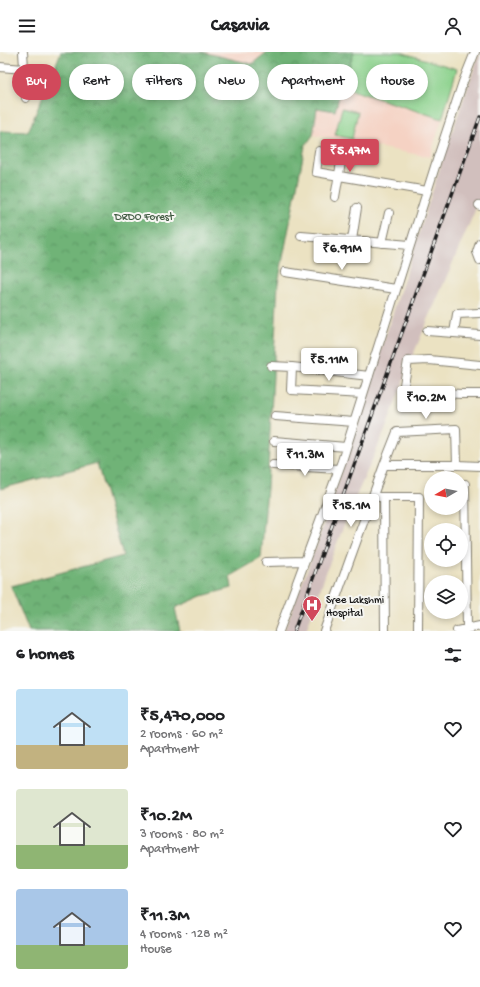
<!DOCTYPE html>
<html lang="en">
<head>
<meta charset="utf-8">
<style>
  body { margin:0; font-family:"Gochi Hand",sans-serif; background:#f6f6f6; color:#202124; height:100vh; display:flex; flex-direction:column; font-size:15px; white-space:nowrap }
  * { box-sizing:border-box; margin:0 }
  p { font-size:13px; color:#757577 }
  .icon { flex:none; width:22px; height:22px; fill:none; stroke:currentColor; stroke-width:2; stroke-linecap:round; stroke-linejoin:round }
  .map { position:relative; height:579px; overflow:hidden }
  .panel { display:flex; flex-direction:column; background:#fff; flex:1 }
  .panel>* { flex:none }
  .guide { position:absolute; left:12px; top:12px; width:456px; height:36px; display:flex; gap:8px }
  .needle { width:26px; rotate:260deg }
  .fabs { position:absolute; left:424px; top:419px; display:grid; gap:8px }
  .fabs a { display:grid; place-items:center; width:44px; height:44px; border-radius:50%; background:#fff; box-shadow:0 2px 6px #0003; font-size:20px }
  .price { position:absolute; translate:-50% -34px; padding:0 9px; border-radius:4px; background:#fff; color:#222; font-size:13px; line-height:26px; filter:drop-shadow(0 1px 2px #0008) }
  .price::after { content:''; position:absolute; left:50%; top:24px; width:12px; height:9px; margin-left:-6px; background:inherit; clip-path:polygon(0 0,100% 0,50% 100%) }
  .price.on { background:#d1495b; color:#fff }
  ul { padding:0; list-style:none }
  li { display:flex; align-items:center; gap:12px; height:100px; padding:0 16px }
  li span { display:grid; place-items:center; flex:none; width:112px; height:80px; border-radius:4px; color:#555 }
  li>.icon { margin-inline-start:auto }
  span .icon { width:48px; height:48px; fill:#fffc; stroke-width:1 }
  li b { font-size:17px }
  h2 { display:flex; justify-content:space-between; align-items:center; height:48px; padding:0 16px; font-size:17px }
  .chip { padding:0 14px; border-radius:18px; background:#fff; box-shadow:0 2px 6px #0003; font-size:14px; line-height:36px }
  .chip.on { background:#d1495b; color:#fff }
  header { display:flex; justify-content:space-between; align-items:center; height:52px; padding:0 16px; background:#fff; font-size:18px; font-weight:700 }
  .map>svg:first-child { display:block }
  .built { fill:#f5d2c3 }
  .railway { fill:#d1bfbd }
  .green { fill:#8ad18b; stroke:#537654 }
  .forest { fill:url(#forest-crowns); stroke:#46684a }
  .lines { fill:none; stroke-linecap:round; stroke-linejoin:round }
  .minor-casing { stroke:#847f6f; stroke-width:10 }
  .minor { stroke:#fff; stroke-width:8 }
  .rail-casing { stroke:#1c1c1c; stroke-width:3.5 }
  .rail { stroke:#f6f6f2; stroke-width:2; stroke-dasharray:6; stroke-linecap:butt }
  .labels { text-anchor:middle; stroke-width:4; stroke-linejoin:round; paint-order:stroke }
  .park-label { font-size:11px; fill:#425b43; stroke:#f6f6f2 }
  .poi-label { font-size:11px; fill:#1c1c1c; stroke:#f6f6f2; text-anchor:start }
</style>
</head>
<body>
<header><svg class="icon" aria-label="menu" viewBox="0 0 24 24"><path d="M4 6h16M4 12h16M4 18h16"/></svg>Casavia<svg class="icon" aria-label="person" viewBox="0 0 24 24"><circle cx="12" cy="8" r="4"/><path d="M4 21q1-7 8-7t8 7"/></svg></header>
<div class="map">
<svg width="480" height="579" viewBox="0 0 480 579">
  <defs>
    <pattern id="forest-crowns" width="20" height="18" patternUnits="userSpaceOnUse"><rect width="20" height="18" fill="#6fb377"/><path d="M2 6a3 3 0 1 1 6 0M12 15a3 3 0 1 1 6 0" fill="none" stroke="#5a9161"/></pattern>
  </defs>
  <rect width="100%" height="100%" fill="#f6f6f2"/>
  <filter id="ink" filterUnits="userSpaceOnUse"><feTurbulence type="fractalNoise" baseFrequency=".025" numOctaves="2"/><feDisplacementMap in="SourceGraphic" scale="8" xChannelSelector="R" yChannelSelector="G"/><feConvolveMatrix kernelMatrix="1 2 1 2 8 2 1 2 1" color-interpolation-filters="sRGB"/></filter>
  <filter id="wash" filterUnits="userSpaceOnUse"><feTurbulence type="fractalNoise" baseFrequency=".012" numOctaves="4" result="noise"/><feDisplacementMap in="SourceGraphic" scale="16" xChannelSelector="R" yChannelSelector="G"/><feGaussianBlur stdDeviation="0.9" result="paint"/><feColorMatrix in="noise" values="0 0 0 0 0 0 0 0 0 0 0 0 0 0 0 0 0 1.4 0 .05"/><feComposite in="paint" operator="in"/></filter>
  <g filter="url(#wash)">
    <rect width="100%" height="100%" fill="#ebe2c2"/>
    <!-- built -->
    <path class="built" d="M202,0H267L252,13Z
      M342,35L442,67L430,105L313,83L317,56L335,59Z"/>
    <!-- railway -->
    <path class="railway" d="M480,0V147L413,303L386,376L347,465L328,515L306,579H284L318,489L369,335L447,94Z"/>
    <!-- green -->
    <path class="green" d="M354,0H400L457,17L442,67L342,35Z
      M342,56L358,60L352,87L335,83Z"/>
    <!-- forest -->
    <path class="forest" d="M61,0H202L252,12L267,0H354L342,35L335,59L317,56L313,83L305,94L278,231L267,436L261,506L230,524L232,536L202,544L175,556L180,579H29L11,534L123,504L97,411L0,437V79L28,80Z"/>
  </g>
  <g filter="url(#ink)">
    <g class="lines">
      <defs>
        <path id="minor" d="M23,0L26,46
          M0,15L24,17L50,21
          M319,99L316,120L427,139
          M335,145L344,93
          M479,153L480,154
          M301,184L410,193
          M352,188L357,156
          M382,191L389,161
          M480,191L477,200L480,208
          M285,220L396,237
          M427,279L480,283
          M454,281L457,262L479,261
          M480,313L429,308L408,309L403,339L462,342H480
          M271,314L292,315L291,338L363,342
          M292,315L369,324
          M275,364L354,370
          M274,389L346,395
          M273,413L338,417
          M384,413H457L480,414
          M465,432L467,577
          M372,445H419L418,579
          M384,446L385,579
          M266,510L305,509
          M279,579L342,409L438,105L463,30L475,0
          M324,579L384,413L397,380L456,377L457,413
          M457,579L480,574"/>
      </defs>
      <!-- minor casing -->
      <use href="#minor" class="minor-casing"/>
      <!-- minor -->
      <use href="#minor" class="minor"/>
      <defs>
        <path id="rail" d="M294,579L480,65"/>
      </defs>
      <!-- rail casing -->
      <use href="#rail" class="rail-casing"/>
      <!-- rail -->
      <use href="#rail" class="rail"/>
    </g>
  </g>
  <!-- icons -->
  <defs>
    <symbol id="hospital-pin" viewBox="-11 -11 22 30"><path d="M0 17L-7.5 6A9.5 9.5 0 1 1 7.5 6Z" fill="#d1495b" stroke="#f6f6f2"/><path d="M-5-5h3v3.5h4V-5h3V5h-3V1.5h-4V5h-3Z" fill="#fff"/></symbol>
  </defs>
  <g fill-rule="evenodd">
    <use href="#hospital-pin" x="301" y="542" width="22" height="30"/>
  </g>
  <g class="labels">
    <!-- park labels -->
    <g class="park-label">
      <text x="144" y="168">DRDO Forest</text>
    </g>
    <!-- poi labels -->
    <g class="poi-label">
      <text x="326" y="551">Sree Lakshmi<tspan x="326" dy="13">Hospital</tspan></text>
    </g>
  </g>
</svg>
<div class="fabs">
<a><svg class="needle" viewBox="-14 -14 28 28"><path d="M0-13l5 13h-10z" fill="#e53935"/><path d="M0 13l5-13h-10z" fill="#757577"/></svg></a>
<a><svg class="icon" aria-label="locate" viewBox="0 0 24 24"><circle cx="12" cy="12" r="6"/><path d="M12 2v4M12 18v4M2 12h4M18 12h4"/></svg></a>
<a><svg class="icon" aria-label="layers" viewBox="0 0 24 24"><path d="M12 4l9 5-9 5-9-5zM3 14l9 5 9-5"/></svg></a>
</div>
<b class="price on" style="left:350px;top:121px">₹5.47M</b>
<b class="price" style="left:342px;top:219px">₹6.91M</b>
<b class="price" style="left:329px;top:330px">₹5.11M</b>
<b class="price" style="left:426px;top:368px">₹10.2M</b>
<b class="price" style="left:305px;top:425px">₹11.3M</b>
<b class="price" style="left:351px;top:476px">₹15.1M</b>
<div class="guide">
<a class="chip on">Buy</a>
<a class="chip">Rent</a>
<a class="chip">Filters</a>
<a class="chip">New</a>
<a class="chip">Apartment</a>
<a class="chip">House</a>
</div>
</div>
<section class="panel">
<h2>6 homes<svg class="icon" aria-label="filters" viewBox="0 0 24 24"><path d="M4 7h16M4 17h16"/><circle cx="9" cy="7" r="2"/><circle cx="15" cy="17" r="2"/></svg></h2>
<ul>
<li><span style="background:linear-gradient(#bfe0f5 70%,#c2b280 0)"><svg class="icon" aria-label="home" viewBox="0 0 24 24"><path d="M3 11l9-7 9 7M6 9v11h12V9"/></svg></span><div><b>₹5,470,000</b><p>2 rooms · 60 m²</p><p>Apartment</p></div><svg class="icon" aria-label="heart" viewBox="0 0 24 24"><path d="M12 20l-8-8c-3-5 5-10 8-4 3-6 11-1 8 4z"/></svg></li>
<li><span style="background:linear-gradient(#dfe7d0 70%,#8fb573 0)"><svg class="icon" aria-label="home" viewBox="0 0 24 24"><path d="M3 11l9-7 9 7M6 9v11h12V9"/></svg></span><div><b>₹10.2M</b><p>3 rooms · 80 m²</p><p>Apartment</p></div><svg class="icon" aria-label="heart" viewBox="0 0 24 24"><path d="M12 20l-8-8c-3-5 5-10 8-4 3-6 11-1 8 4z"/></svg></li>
<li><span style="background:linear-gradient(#a9c7e8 70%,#8fb573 0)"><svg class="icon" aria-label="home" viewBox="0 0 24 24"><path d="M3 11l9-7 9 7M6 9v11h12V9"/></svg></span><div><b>₹11.3M</b><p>4 rooms · 128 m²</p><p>House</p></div><svg class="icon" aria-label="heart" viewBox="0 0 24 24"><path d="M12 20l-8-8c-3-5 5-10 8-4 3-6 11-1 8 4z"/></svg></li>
</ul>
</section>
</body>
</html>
